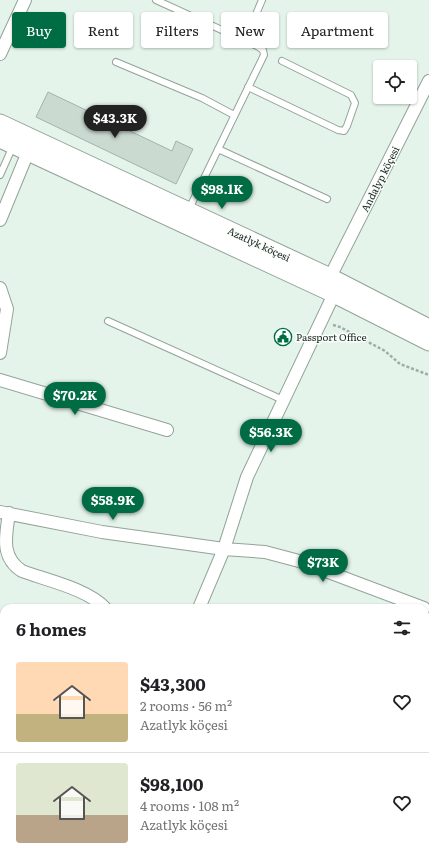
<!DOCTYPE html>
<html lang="en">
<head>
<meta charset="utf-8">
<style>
  body { margin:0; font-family:Literata,serif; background:#f2f2f2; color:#202124; height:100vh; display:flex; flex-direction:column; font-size:15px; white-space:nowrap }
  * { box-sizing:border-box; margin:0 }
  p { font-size:13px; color:#757577 }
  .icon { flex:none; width:22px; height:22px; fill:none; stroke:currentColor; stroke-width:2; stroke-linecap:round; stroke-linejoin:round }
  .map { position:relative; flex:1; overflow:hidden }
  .drawer { position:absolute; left:0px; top:604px; width:429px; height:256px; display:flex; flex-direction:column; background:#fff; border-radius:12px 12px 0 0; box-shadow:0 1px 3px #0004 }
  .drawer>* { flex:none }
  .banner { position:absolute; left:12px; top:12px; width:405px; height:36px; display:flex; gap:8px }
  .fabs { position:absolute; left:373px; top:60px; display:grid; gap:8px }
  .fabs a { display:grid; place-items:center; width:44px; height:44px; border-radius:4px; background:#fff; box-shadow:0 1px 3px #0004; font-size:20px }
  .price { position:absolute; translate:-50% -34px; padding:0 9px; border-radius:14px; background:#006c43; color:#fff; font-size:13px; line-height:26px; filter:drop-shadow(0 1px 2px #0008) }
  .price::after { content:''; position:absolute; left:50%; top:24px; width:12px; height:9px; margin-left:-6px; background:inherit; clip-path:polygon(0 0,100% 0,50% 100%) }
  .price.selected { background:#222; color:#fff }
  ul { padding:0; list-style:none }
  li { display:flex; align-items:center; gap:12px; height:100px; padding:0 16px }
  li+li { border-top:1px solid #e0e0e0 }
  li span { display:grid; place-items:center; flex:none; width:112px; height:80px; border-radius:4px; color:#555 }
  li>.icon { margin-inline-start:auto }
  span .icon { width:48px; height:48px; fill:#fffc; stroke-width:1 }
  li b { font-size:17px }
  h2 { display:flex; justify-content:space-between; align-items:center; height:48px; padding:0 16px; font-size:17px }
  .chip { padding:0 14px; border-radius:4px; background:#fff; box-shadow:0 1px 3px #0004; font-size:14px; line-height:36px }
  .chip.selected { background:#006c43; color:#fff }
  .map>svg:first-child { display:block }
  .building { fill:#cadad0; stroke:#a4b3aa }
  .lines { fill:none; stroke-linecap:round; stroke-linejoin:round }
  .lane-casing { stroke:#93a399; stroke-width:8 }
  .street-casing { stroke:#93a399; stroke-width:14 }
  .secondary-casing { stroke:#93a399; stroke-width:19 }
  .path { stroke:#a0ada5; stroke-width:2.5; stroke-dasharray:3 2; stroke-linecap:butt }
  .lane { stroke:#fff; stroke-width:6 }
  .street { stroke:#fff; stroke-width:12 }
  .secondary { stroke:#fff; stroke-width:17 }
  .labels { text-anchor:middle; stroke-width:3; stroke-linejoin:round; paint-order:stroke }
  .street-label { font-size:10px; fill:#1b211e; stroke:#f8fffb }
  .poi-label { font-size:10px; fill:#1b211e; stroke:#f8fffb; text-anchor:start }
</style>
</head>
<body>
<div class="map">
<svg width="429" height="860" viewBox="0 0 429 860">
  <rect width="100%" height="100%" fill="#e4f4ea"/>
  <!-- building -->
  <path class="building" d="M48,92L172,151L176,141L193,149L176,184L36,117Z
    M2,815H4V834L0,833Z
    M4,843V856H39L37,860H0Z"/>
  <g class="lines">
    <defs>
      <path id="lane" d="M156,0L257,46L263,50L264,55L189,209
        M245,40L262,0
        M116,62L202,98L234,115
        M248,87L338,130L344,131L347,126L355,103L351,95L282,61
        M218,149L327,199
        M0,175L13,146
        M108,321L283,400
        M45,860L46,856"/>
      <path id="street" d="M0,54L25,0
        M0,220L28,152
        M330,277L429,81
        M0,288L7,309L0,353
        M0,380L167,430
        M0,512L102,532L224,549L265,552L299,561L424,608
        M9,513C6,535 0,557 22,571C46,580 88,589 105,608
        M199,608L224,549L247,477L334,294
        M0,635L4,636
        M0,694L4,695
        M425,733L429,735
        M425,835L429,836
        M171,860L173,856"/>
      <path id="secondary" d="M0,123L330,277L429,328
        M0,139L334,294L429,342"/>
    </defs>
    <!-- lane casing -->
    <use href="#lane" class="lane-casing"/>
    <!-- street casing -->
    <use href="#street" class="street-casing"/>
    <!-- secondary casing -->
    <use href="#secondary" class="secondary-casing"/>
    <!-- path -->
    <path class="path" d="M333,325L340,327L385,351L400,364L429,375
      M420,860L422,856"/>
    <!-- lane -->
    <use href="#lane" class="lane"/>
    <!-- street -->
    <use href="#street" class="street"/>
    <!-- secondary -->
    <use href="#secondary" class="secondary"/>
  </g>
  <!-- icons -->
  <defs>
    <symbol id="civic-ring" viewBox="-11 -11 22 22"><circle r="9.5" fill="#f8fffb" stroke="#006c43" stroke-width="1.5"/><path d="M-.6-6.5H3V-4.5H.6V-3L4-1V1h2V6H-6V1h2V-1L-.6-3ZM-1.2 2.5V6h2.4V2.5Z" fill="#006c43"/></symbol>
  </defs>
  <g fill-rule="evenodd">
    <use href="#civic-ring" x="273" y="327" width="20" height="20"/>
  </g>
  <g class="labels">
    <!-- street labels -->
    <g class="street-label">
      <text transform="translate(380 179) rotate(-63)" y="4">Andalyp köçesi</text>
      <text transform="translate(259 244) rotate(25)" y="4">Azatlyk köçesi</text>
    </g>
    <!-- poi labels -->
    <g class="poi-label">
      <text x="296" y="341">Passport Office</text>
    </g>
  </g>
</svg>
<div class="fabs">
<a><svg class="icon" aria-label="locate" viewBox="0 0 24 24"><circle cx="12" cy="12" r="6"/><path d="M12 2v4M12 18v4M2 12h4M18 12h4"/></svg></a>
</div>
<b class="price selected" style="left:115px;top:139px">$43.3K</b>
<b class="price" style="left:222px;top:210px">$98.1K</b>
<b class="price" style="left:75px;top:416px">$70.2K</b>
<b class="price" style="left:271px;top:453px">$56.3K</b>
<b class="price" style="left:113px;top:521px">$58.9K</b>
<b class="price" style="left:323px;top:583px">$73K</b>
<div class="banner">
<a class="chip selected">Buy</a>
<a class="chip">Rent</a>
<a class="chip">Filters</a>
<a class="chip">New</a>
<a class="chip">Apartment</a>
</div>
<section class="drawer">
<h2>6 homes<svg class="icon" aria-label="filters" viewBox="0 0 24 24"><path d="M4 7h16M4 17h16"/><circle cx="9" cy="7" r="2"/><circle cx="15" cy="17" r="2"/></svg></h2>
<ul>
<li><span style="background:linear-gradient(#ffd9b3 65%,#c2b280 0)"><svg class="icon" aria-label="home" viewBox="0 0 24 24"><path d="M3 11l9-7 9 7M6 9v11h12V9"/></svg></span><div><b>$43,300</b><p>2 rooms · 56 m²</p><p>Azatlyk köçesi</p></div><svg class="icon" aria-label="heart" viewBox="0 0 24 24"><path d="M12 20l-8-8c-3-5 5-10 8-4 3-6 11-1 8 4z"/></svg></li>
<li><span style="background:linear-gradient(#dfe7d0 65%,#b9a48a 0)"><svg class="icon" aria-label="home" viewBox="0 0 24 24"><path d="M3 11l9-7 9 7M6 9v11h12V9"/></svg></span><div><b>$98,100</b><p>4 rooms · 108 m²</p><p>Azatlyk köçesi</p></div><svg class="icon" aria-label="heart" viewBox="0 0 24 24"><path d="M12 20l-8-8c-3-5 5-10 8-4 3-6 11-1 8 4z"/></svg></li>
</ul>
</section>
</div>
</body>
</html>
